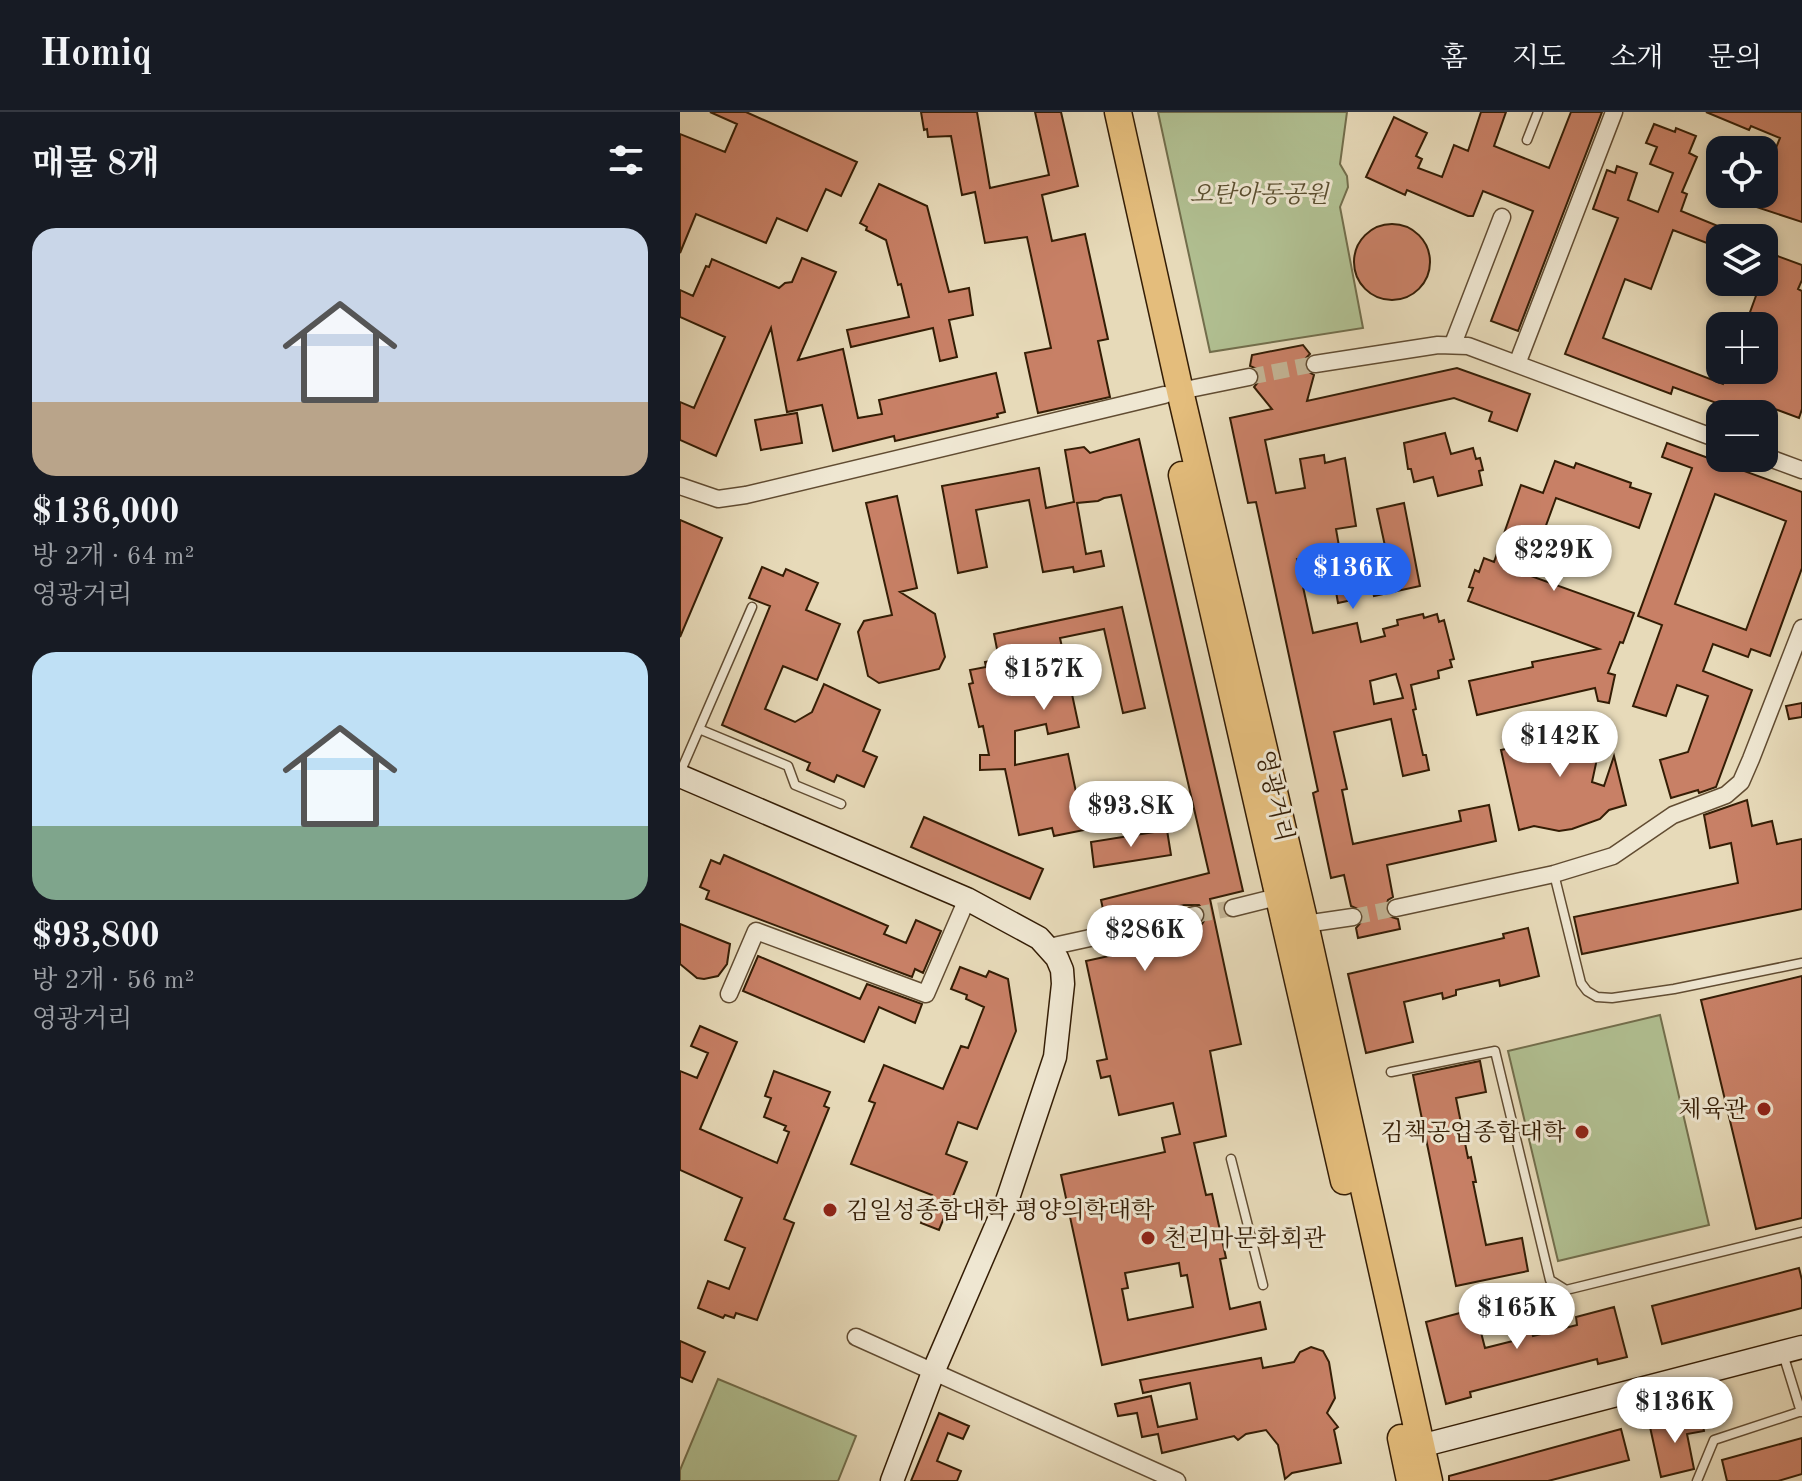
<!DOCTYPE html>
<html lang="ko">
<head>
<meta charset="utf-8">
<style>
  body { margin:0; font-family:"Old Standard TT","Noto Serif KR",serif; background:#20242c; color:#f1f3f6; height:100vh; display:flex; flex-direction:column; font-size:30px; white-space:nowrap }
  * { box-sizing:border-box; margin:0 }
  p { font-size:26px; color:#9ea1a6 }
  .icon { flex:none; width:44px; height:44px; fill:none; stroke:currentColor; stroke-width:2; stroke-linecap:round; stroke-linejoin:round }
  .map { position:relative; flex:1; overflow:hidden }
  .details { display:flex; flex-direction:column; background:#171b24; width:680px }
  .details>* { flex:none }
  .tools { position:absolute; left:1026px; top:24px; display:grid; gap:16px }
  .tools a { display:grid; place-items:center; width:72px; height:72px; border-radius:16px; background:#171b24; box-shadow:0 4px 12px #0003; font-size:40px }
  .price { position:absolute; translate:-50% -68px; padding:0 18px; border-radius:28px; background:#fff; color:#222; font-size:26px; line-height:52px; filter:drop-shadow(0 2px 4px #0008) }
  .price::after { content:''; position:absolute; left:50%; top:48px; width:24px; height:18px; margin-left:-12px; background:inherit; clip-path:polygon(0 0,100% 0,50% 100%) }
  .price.on { background:#2563eb; color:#fff }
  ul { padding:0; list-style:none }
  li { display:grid; align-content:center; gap:16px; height:424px; padding:0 32px }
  li span { display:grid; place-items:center; height:248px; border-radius:24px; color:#555 }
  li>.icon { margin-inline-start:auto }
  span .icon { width:144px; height:144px; fill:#fffc; stroke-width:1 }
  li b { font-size:34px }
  h2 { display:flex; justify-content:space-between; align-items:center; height:96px; padding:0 32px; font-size:34px }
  header { display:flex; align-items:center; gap:48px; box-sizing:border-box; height:112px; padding:0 40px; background:#171b24; border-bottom:2px solid #363941 }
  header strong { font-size:38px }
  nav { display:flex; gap:44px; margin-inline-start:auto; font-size:28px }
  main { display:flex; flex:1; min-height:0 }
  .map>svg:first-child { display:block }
  .green { fill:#b1c092; stroke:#726e4c; stroke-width:2 }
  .building { fill:#c88066; stroke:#341d05; stroke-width:2; fill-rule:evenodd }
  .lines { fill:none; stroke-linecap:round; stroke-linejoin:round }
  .street-tunnel { stroke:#c3b495; stroke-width:16; stroke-dasharray:16 8; stroke-linecap:butt }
  .lane-casing { stroke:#614c32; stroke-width:11 }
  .street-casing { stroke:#614c32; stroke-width:19 }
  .secondary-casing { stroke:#341d05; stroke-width:25 }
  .primary-casing { stroke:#341d05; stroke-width:29 }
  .lane { stroke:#efe7d2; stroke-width:8 }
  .street { stroke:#efe7d2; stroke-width:16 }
  .secondary { stroke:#efe7d2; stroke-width:22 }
  .primary { stroke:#e4bd7c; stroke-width:26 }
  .poi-dot { fill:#8f2418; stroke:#efe7d2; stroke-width:3 }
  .labels { text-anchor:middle; stroke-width:6; stroke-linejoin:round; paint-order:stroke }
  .park-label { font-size:24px; font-style:italic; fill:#5a4e2f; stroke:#efe7d2 }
  .street-label { font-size:24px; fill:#341d05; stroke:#efe7d2 }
  .poi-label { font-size:24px; fill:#341d05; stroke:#efe7d2; text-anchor:end }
</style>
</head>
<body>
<header>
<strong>Homiq</strong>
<nav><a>홈</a><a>지도</a><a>소개</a><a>문의</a></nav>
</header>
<main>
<section class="details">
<h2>매물 8개<svg class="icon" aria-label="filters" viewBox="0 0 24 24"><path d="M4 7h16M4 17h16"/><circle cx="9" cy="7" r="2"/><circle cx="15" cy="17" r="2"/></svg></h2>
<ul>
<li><span style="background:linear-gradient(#c9d6e8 70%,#b9a48a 0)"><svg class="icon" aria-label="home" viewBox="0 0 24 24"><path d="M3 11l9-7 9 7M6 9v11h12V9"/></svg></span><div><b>$136,000</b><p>방 2개 · 64 m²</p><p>영광거리</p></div></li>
<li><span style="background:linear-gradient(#bfe0f5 70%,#7fa58c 0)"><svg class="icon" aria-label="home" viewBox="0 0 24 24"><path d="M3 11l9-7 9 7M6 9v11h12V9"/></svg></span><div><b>$93,800</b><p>방 2개 · 56 m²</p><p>영광거리</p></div></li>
</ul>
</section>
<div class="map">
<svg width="1122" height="1369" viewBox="0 0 1122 1369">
  <rect width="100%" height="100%" fill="#e7dab9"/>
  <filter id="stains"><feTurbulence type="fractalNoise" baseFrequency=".0025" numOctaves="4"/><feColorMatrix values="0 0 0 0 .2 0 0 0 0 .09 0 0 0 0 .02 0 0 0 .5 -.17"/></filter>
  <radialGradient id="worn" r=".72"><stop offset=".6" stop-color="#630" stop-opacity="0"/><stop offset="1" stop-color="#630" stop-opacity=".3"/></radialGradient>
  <!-- green -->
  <path class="green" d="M478,0H667L660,52L667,64L668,75L660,95L683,216L530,240Z
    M980,903L1029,1113L878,1149L828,939Z
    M38,1267L176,1324L158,1369H0V1358Z"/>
  <!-- building -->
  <path class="building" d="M30,0H66L177,50L161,84L146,77L127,119L97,106L86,131L16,102L0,141V22L45,40L57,12Z
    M241,0H297L310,76L369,63L355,0H381L398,74L362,83L372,129L405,122L428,227L418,229L430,285L358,301L345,241L371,236L347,125L305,131L295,80L282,83L271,24L248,25L247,17L244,18Z
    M801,0H826L814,34L869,56L891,0H922L838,219L811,209L853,99L803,79L793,104H788L727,78L725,83L686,65L714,5L747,21L736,44L742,47L738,56L762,65L774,33L788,39Z
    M1026,0H1122V110L1043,84L1084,82V52L1089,53L1100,26L1071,14L1069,18Z
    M974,12L995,20L996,16L1016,24L1009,41L1017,45L1002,80L1007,82L1001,99L1067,126H1040V136L993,118L971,177L945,167L923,226L1043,272L1048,258H1084V214H1065L1081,170H1084L1092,142L1122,153V168L1118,177L1122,179V297L1119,306L1076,290L1072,302H1051L1053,297L993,275L991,282L885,242L938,106L913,97L927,58L935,61L937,54L957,61L948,88L978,100L993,61L970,52L977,35L966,31Z
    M199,72L247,94L269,180L289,176L293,203L269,208L277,245L260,249L253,216L171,235L167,218L229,205L221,172L218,173L206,128L186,118L187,115L180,111Z
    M674 150a38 38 0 1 1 76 0a38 38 0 1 1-76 0Z
    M122,146L156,160L118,248L163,237L178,306L202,302L199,288L316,261L325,300L317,302L318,305L215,329L214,324L153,339L142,293L107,300L91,216L36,344L0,328V290L14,296L45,225L0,205V178L13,184L26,154L29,155L32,147L99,176L105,171L112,170Z
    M623,233L630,242L625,247L624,254L627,259L634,263L627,289L777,256L850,282L837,319L809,309L812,300L774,286L585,328L596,381L625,376L620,347L644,343L645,351L665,346L676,414L656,417L660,440L617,447L633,521L677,511L681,530L705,524L703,517L718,513L717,508L743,502L744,506L757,502L759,510L764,508L774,547L770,548L772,555L758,559L759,566L731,573L736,597L733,598L743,643H746L749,658L723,664L711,607L654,620L667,677L662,678L673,732L781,709L779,699L809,693L816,729L707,753L713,785L708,788L705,798L708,804L718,807L720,817L678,826L676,816L683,808L682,799L671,794L664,763L651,766L633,681L638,679L576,390L568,391L550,306L592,297L574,275L579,269L580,264L577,257L570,254L572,243ZM716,562L723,586L694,592L690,569Z
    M117,301L122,331L81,338L75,308Z
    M765,321L771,342L793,336L796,347L800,346L803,358L799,359L802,373L758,384L753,365L734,370L731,357H728L724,331Z
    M459,327L563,779L530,787L561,932L530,939L546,1024L514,1031L526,1083L532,1082L546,1146L540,1147L550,1197L580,1190L586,1217L422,1253L381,1063L485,1040L482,1026L500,1022L493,991L439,1003L430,964L421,966L417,949L427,947L406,849L511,826L509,816L522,812L526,806L525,800L519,793H504L426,811L421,788L529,761L441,383L424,386L418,389L397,391L406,442L421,439L424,454L394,460L393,455L363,460L349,388L296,398L307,455L278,461L262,374L359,356L366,396L394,390L385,338L404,335L410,341ZM499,1151L501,1164L507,1163L513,1195L448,1208L442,1177L448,1176L445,1161Z
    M987,331L1122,380V456L1090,544L1071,537L1068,545L1033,532L1023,559L1072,578L1036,675L1019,681L1018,678L991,686L980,648L1008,640L1028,584L997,573L986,604L953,594L982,513L958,504L1012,356L982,345ZM1035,382L1106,409L1066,518L995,492Z
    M875,349L894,356L896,351L951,371L950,375L971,382L959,416L876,386L848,463L954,501L943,531L940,530L928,561L935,563L929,591L918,589L915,576L797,603L789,569L853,555L852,550L919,537L788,489L793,476L789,475L795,458L799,460L804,446L814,450L841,373L863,381Z
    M217,384L237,476L220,480L255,502L265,545L259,557L199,571L188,564L178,520L184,509L212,503L186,391Z
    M724,391L740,474L694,484L681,439L705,434L697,397Z
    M0,408L42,426L0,525Z
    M663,443L672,488L658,491L650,446Z
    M82,455L103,464L106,457L138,471L126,498L160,512L137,568L103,554L85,597L115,610L132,600L144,572L200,598L183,639L197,645L184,675L157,663L154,670L127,658L130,651L42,613L90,494L69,486Z
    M442,495L465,596L443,601L424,517L380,526L399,615L368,622L366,612L335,619V653L388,642L404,718L374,724L372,716L339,723L325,657L300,658V643H309L303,614L299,615L289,572L293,571L290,558L306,555L305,550L319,547L314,522Z
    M1122,591V605L1109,607L1106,594Z
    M884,607L888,622L924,614L912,670L924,674L934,644L946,693L929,698L920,707L892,717L879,719L854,714L839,718L821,638L851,631L847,616Z
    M1067,688L1072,714L1092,709L1097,732L1122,727V797L902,842L894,805L1058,771L1051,731L1030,736L1024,703Z
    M244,705L363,757L350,787L231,735Z
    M487,718L491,743L414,755L411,730Z
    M44,743L208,814L204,822L226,831L236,808L261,819L243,861L235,857L232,865L26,787L29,779L20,775L31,748L40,752Z
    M0,812L50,832L47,852L38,864L24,867L17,866L0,852Z
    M848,816L859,864L820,874L819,868L776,878V883L763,887L762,881L724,890L733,930L686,941L668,862L824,826L823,822Z
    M78,844L180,887L187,872L242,892L235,911L199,895L184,930L63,879Z
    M280,855L306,865L309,859L328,867L336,919L297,1017L278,1010L266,1042L287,1050L259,1118L241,1111L252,1083L171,1052L195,991L189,989L204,953L263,977L281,934L288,936L304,895L286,887L287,883L271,877Z
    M1122,864V1106L1076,1117L1021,888Z
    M20,914L57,930L20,1017L97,1051L109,1020L104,1018L106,1014L84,1005L91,986L85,984L94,959L150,980L144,994L149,996L104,1107L114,1111L77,1208L56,1201L54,1206L45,1203L43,1206L18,1196L28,1169L49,1177L65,1136L45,1128L62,1086L0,1058V959L17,966L28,941L11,934Z
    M800,949L806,980L776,986L788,1046L791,1045L796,1070H793L806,1133L842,1126L848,1159L776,1174L733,963Z
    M1119,1156L1122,1168V1196L982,1232L972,1194Z
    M934,1195L947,1245L918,1252L917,1247L790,1280L791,1285L766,1292L746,1210L795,1197L805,1236L837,1228L836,1221L851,1217L853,1224L897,1213L896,1205Z
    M0,1229L25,1240L12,1270L0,1265Z
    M631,1235L643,1239L649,1250L655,1286L647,1301L658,1315L654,1318L661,1351L612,1361L605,1367L598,1333L586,1318L566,1322L558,1328L554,1324L482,1341L478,1322L462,1325L457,1301L438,1304L435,1292L471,1284L478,1315L517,1307L510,1271L463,1281L460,1268L581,1246L583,1256L614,1250L620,1240Z
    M259,1301L289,1314L283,1327L268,1321L257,1349L281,1359L277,1369H231Z
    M1021,1304L1024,1319L1007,1322L1014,1357L981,1365L970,1315Z
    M941,1317L949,1348L868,1369H769V1364Z
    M1122,1326V1362L1098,1369H1047L1042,1348Z"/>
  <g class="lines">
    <!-- street-tunnel -->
    <path class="street-tunnel" d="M569,265L635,252
      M515,803L553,796
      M673,805L716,796"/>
    <defs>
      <path id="lane" d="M847,28L858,0
        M19,617L108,654L115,673L161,692
        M0,661L72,495
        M874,762L901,871L907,879L917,885L932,886L994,877L1122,851
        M711,960L815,939L870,1168L886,1178L1122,1120
        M551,1047L583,1173
        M1103,1242L1121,1300
        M1017,1369L1034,1328L1119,1300"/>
      <path id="street" d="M773,232L822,105
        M635,252L758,233L788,234L1040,328
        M837,252L934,0
        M500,279L569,265
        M1084,344L1122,358
        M0,374L38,387L66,383L484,283
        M553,796L597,785
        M716,796L874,762L933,744L993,703L1046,683L1061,670L1071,647L1122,516
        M625,812L673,805
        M369,835L515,803
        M49,882L76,819L246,882L287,787
        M176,1225L497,1369"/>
      <path id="secondary" d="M0,664L287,787L359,826L377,846L382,858L383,872L375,945L327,1089L254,1258L212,1369
        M725,1338L1122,1235"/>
      <path id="primary" d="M438,0L500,279L625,812L749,1369
        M502,363L664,1069
        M721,1326L730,1369"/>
    </defs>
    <!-- lane casing -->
    <use href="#lane" class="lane-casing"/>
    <!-- street casing -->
    <use href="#street" class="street-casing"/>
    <!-- secondary casing -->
    <use href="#secondary" class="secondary-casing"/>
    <!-- primary casing -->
    <use href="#primary" class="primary-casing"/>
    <!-- lane -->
    <use href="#lane" class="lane"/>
    <!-- street -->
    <use href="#street" class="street"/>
    <!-- secondary -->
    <use href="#secondary" class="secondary"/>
    <!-- primary -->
    <use href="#primary" class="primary"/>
  </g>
  <!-- markers -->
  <g class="poi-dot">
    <circle cx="1084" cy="997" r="8"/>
    <circle cx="902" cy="1020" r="8"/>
    <circle cx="150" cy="1098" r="8"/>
    <circle cx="468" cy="1126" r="8"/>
  </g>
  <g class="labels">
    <!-- park labels -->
    <g class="park-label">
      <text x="579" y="90">오탄아동공원</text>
    </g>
    <!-- street labels -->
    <g class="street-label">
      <text transform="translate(595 684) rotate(77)" y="8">영광거리</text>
    </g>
    <!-- poi labels -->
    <g class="poi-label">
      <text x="1068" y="1005">체육관</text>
      <text x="886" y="1028">김책공업종합대학</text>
      <text x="166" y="1106" text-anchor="start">김일성종합대학 평양의학대학</text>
      <text x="484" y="1134" text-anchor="start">천리마문화회관</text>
    </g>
  </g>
  <rect width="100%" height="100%" filter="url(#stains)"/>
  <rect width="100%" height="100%" fill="url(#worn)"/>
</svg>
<div class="tools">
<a><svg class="icon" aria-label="locate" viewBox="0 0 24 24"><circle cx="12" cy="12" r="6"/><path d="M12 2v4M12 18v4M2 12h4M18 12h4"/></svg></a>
<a><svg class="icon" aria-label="layers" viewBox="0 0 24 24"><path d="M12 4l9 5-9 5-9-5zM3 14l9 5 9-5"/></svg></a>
<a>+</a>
<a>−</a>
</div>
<b class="price" style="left:874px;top:481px">$229K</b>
<b class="price on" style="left:673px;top:499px">$136K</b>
<b class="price" style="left:364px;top:600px">$157K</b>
<b class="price" style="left:880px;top:667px">$142K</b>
<b class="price" style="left:451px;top:737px">$93.8K</b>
<b class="price" style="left:465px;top:861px">$286K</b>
<b class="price" style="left:837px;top:1239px">$165K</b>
<b class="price" style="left:995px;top:1333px">$136K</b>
</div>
</main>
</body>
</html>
